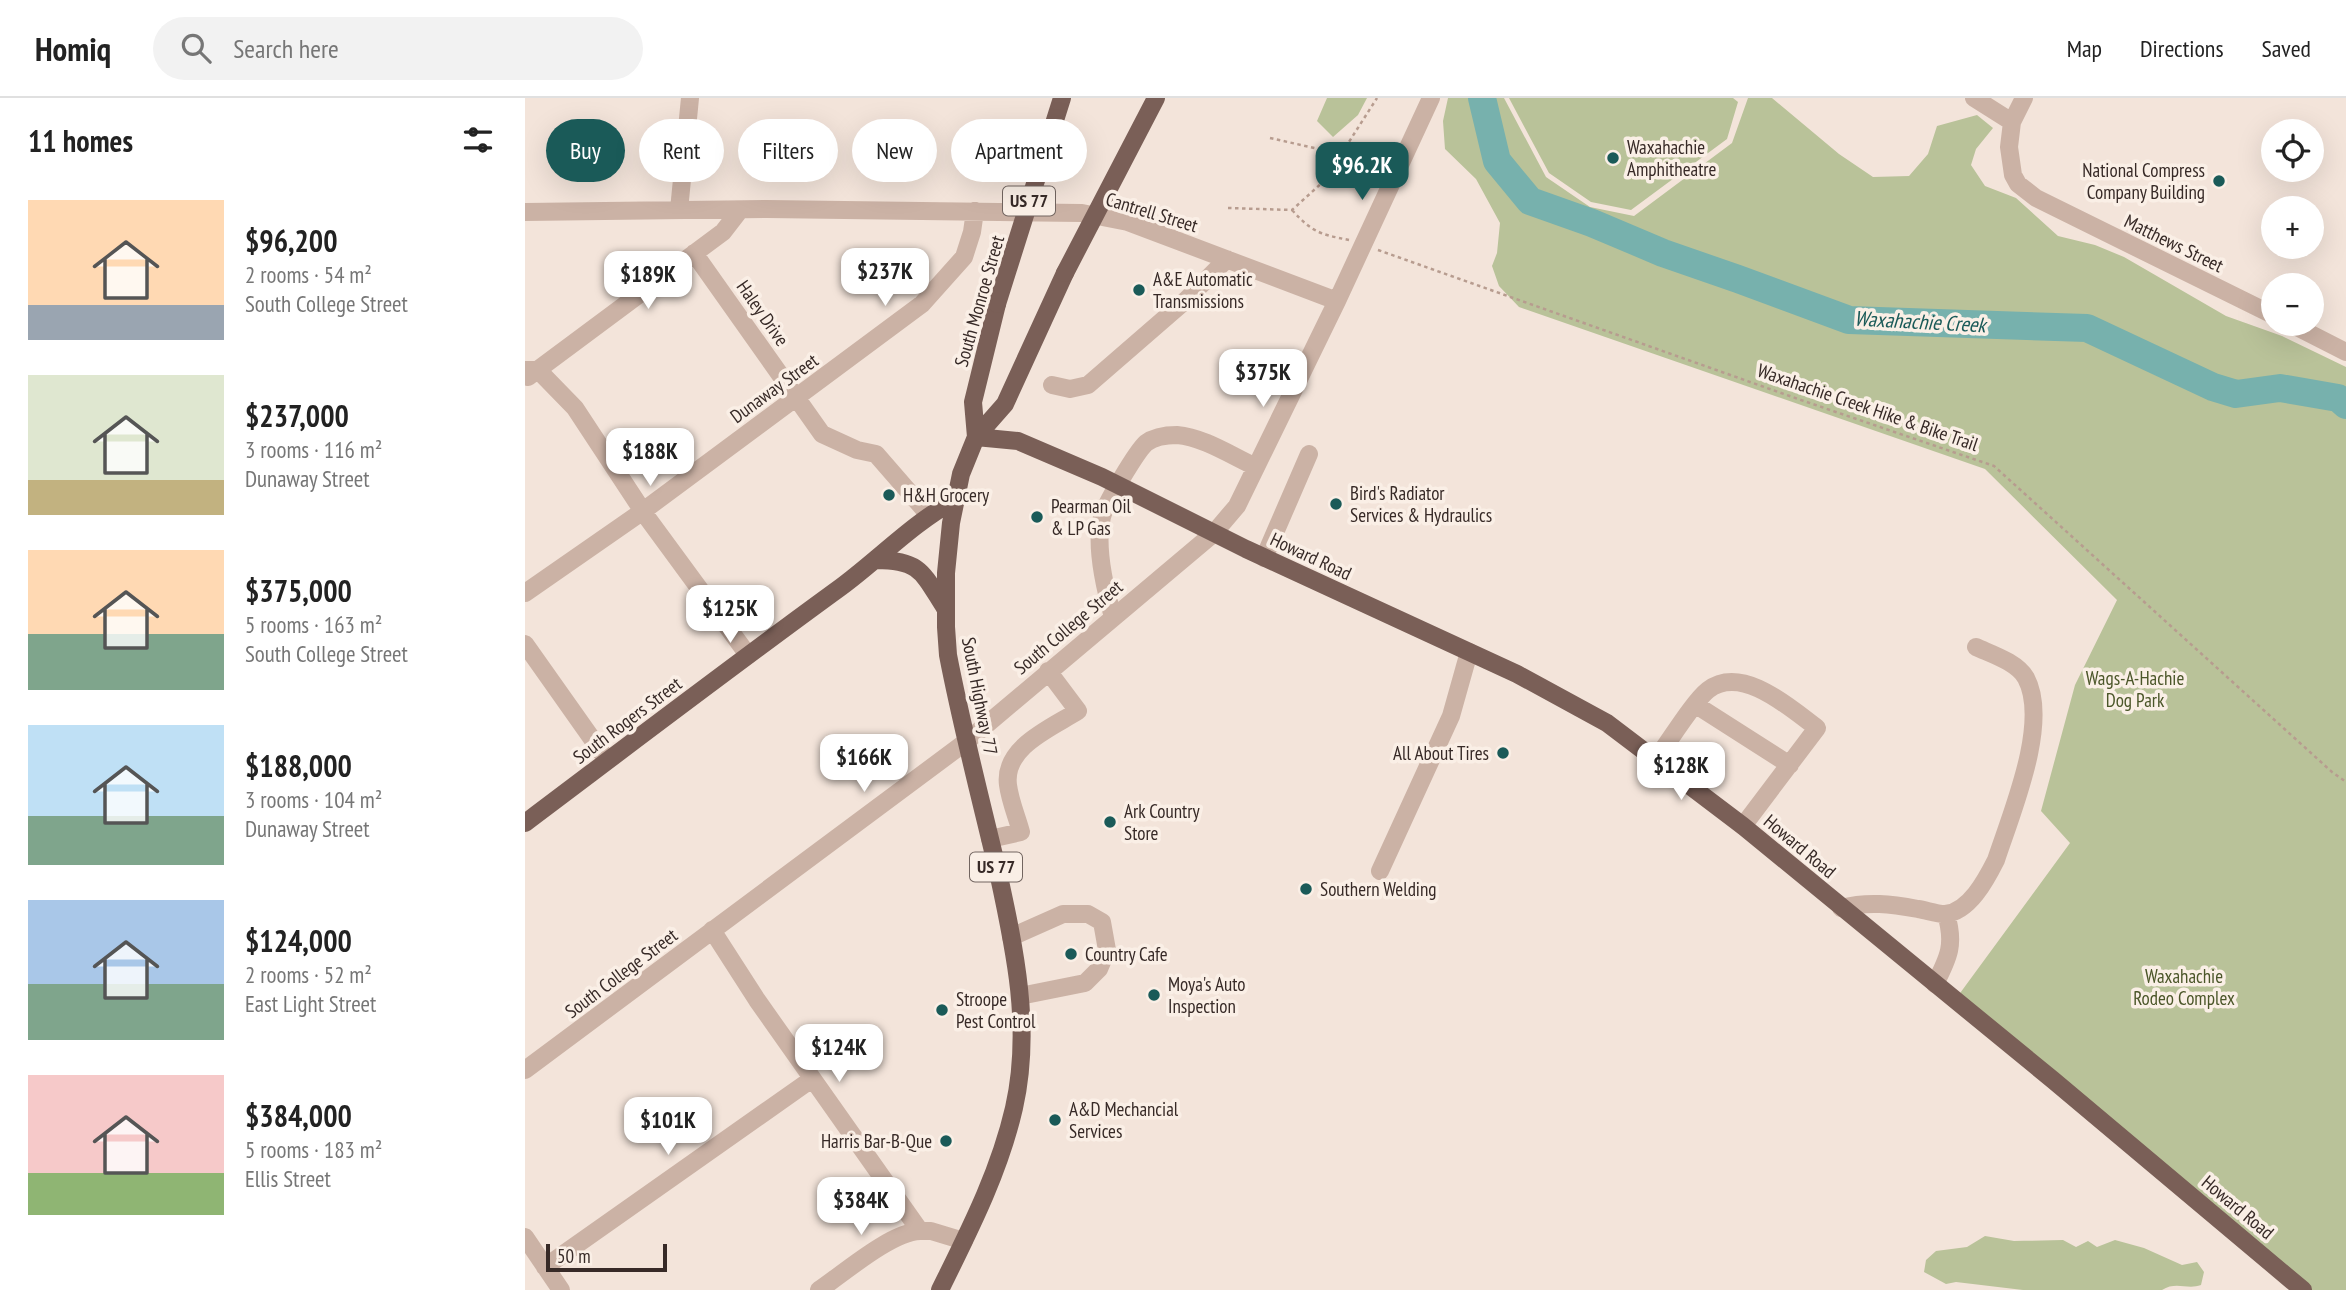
<!DOCTYPE html>
<html lang="en">
<head>
<meta charset="utf-8">
<style>
  body { margin:0; font-family:"PT Sans Narrow",sans-serif; background:#f2f2f2; color:#222; height:100vh; display:flex; flex-direction:column; font-size:26px; white-space:nowrap }
  * { box-sizing:border-box; margin:0 }
  p { font-size:23px; color:#767676 }
  .icon { flex:none; width:38px; height:38px; fill:none; stroke:currentColor; stroke-width:2; stroke-linecap:round; stroke-linejoin:round }
  .map { position:relative; flex:1; overflow:hidden }
  .sheet { display:flex; flex-direction:column; background:#fff; width:525px }
  .sheet>* { flex:none }
  .hud { position:absolute; left:21px; top:21px; width:665px; height:63px; display:flex; gap:14px }
  .controls { position:absolute; left:1736px; top:21px; display:grid; gap:14px }
  .controls a { display:grid; place-items:center; width:63px; height:63px; border-radius:50%; background:#fff; box-shadow:0 7px 28px #0002; font-size:35px }
  .scale { position:absolute; left:21px; bottom:18px; width:121px; box-sizing:border-box; padding-left:7px; border:4px solid #372a27; border-top:0; font-size:19px; line-height:24px; white-space:nowrap; color:#372a27; -webkit-text-stroke:5px #faefe6; paint-order:stroke }
  .price { position:absolute; translate:-50% -60px; padding:0 16px; border-radius:14px; background:#fff; color:#222; font-size:23px; line-height:46px; filter:drop-shadow(0 2px 4px #0008) }
  .price::after { content:''; position:absolute; left:50%; top:42px; width:21px; height:16px; margin-left:-10px; background:inherit; clip-path:polygon(0 0,100% 0,50% 100%) }
  .price.on { background:#1a5a58; color:#fff }
  ul { padding:0; list-style:none }
  li { display:flex; align-items:center; gap:21px; height:175px; padding:0 28px }
  li span { display:grid; place-items:center; flex:none; width:196px; height:140px; border-radius:0px; color:#555 }
  li>.icon { margin-inline-start:auto }
  span .icon { width:84px; height:84px; fill:#fffc; stroke-width:1 }
  li b { font-size:30px }
  h2 { display:flex; justify-content:space-between; align-items:center; height:84px; padding:0 28px; font-size:30px }
  .pill { padding:0 24px; border-radius:32px; background:#fff; box-shadow:0 7px 28px #0002; font-size:24px; line-height:63px }
  .pill.on { background:#1a5a58; color:#fff }
  header { display:flex; align-items:center; gap:42px; box-sizing:border-box; height:98px; padding:0 35px; background:#fff; border-bottom:2px solid #e0e0e0 }
  header strong { font-size:33px }
  nav { display:flex; gap:38px; margin-inline-start:auto; font-size:24px }
  .search { width:490px; height:63px; background:#f2f2f2; display:flex; align-items:center; gap:18px; box-sizing:border-box; padding:0 24px; border-radius:38px; color:#767676; font-size:26px }
  main { display:flex; flex:1; min-height:0 }
  .map>svg:first-child { display:block }
  .green { fill:#b9c299 }
  .lines { fill:none; stroke-linecap:round; stroke-linejoin:round }
  .river { stroke:#77b1ad; stroke-width:28 }
  .path { stroke:#b79c8f; stroke-width:2.5; stroke-dasharray:3.5 3.5; stroke-linecap:butt }
  .minor { stroke:#cbb2a5; stroke-width:18 }
  .major { stroke:#7a5f57; stroke-width:18 }
  .major-bridge { stroke:#7a5f57; stroke-width:18 }
  .poi-dot { fill:#1a5a58; stroke:#faefe6; stroke-width:2.5 }
  .labels { text-anchor:middle; stroke-width:7; stroke-linejoin:round; paint-order:stroke }
  .shield { fill:#faefe6; stroke:#726560; stroke-width:2 }
  .shield-label { font-size:18px; font-weight:bold; fill:#372a27 }
  .poi-label { font-size:19px; fill:#372a27; stroke:#faefe6; text-anchor:start }
  .street-label { font-size:19px; fill:#372a27; stroke:#faefe6 }
  .park-label { font-size:19px; fill:#4b5629; stroke:#faefe6 }
  .water-label { font-size:21px; font-style:italic; fill:#1a5a58; stroke:#faefe6 }
</style>
</head>
<body>
<header>
<strong>Homiq</strong>
<div class="search"><svg class="icon" aria-label="search" viewBox="0 0 24 24"><circle cx="10" cy="10" r="6"/><path d="M15 15l6 6"/></svg>Search here</div>
<nav><a>Map</a><a>Directions</a><a>Saved</a></nav>
</header>
<main>
<section class="sheet">
<h2>11 homes<svg class="icon" aria-label="filters" viewBox="0 0 24 24"><path d="M4 7h16M4 17h16"/><circle cx="9" cy="7" r="2"/><circle cx="15" cy="17" r="2"/></svg></h2>
<ul>
<li><span style="background:linear-gradient(#ffd9b3 75%,#9aa5b1 0)"><svg class="icon" aria-label="home" viewBox="0 0 24 24"><path d="M3 11l9-7 9 7M6 9v11h12V9"/></svg></span><div><b>$96,200</b><p>2 rooms · 54 m²</p><p>South College Street</p></div></li>
<li><span style="background:linear-gradient(#dfe7d0 75%,#c2b280 0)"><svg class="icon" aria-label="home" viewBox="0 0 24 24"><path d="M3 11l9-7 9 7M6 9v11h12V9"/></svg></span><div><b>$237,000</b><p>3 rooms · 116 m²</p><p>Dunaway Street</p></div></li>
<li><span style="background:linear-gradient(#ffd9b3 60%,#7fa58c 0)"><svg class="icon" aria-label="home" viewBox="0 0 24 24"><path d="M3 11l9-7 9 7M6 9v11h12V9"/></svg></span><div><b>$375,000</b><p>5 rooms · 163 m²</p><p>South College Street</p></div></li>
<li><span style="background:linear-gradient(#bfe0f5 65%,#7fa58c 0)"><svg class="icon" aria-label="home" viewBox="0 0 24 24"><path d="M3 11l9-7 9 7M6 9v11h12V9"/></svg></span><div><b>$188,000</b><p>3 rooms · 104 m²</p><p>Dunaway Street</p></div></li>
<li><span style="background:linear-gradient(#a9c7e8 60%,#7fa58c 0)"><svg class="icon" aria-label="home" viewBox="0 0 24 24"><path d="M3 11l9-7 9 7M6 9v11h12V9"/></svg></span><div><b>$124,000</b><p>2 rooms · 52 m²</p><p>East Light Street</p></div></li>
<li><span style="background:linear-gradient(#f6c9c9 70%,#8fb573 0)"><svg class="icon" aria-label="home" viewBox="0 0 24 24"><path d="M3 11l9-7 9 7M6 9v11h12V9"/></svg></span><div><b>$384,000</b><p>5 rooms · 183 m²</p><p>Ellis Street</p></div></li>
</ul>
</section>
<div class="map">
<svg width="1821" height="1192" viewBox="0 0 1821 1192">
  <rect width="100%" height="100%" fill="#f3e4da"/>
  <!-- green -->
  <path class="green" d="M802,0H842L833,17L808,39L792,23Z
    M923,0H979L1021,79L1065,109L1109,118L1207,45L1223,0H1247L1314,56L1348,79L1384,78L1403,56L1412,28L1452,17L1468,30L1451,51L1446,67L1460,88L1491,100L1533,138L1570,147L1599,159L1701,218L1757,238L1821,269V1192H1778L1430,902L1545,745L1516,713L1550,587L1592,502L1460,371L994,209L974,188L967,168L972,155L975,125L951,81L920,51L918,23Z
    M984,0H1208L1213,4L1202,41L1106,112L1066,104L1024,75Z
    M1460,1138L1489,1143L1538,1142L1551,1149L1563,1143L1572,1149L1590,1142L1619,1150L1657,1167L1672,1164L1679,1174L1676,1187C1662,1192 1651,1183 1637,1192H1498L1431,1184L1421,1186L1399,1174L1401,1162L1411,1153L1442,1149Z"/>
  <g class="lines">
    <!-- river -->
    <path class="river" d="M957,0L972,63L1005,103L1067,125L1138,155L1213,181L1324,222L1562,230L1688,289L1711,296L1755,290L1813,300L1821,307"/>
    <!-- path -->
    <path class="path" d="M745,40L816,56
      M703,110L767,112L799,83L852,0
      M767,112C787,134 794,136 824,142
      M853,152L1273,301L1469,368L1807,674L1821,684"/>
    <!-- minor -->
    <path class="minor" d="M1449,0L1487,24
      M1499,0L1487,24L1484,49L1488,77L1493,86L1511,100L1748,217
      M154,112L165,0
      M0,114L242,111L557,115L603,124L812,203
      M169,155L297,336L332,352L351,356L404,417
      M1766,226L1821,254
      M0,272H13L50,310L121,418L223,557
      M3,279L198,134L215,112
      M527,287L545,291L563,287L661,202L702,161
      M739,460L784,356
      M0,495L118,413L397,206L439,159L447,134L450,113
      M588,519C580,491 570,447 577,419C580,406 612,353 621,345C629,339 641,337 652,337C678,339 707,358 731,369
      M0,546L82,662
      M1171,607L1265,667
      M1131,661C1144,644 1168,604 1183,592C1217,566 1265,610 1292,630L1218,728
      M465,741L496,734C492,719 485,703 483,687C478,649 526,630 553,613L523,573
      M855,773L926,618L944,554
      M1316,810C1343,803 1366,806 1393,811C1401,812 1411,816 1420,816C1444,814 1461,782 1471,762C1486,716 1525,625 1501,580C1492,564 1466,556 1451,549
      M187,832L232,902L395,1133H406L439,1143
      M486,839L538,816H563L577,824L582,852L574,871L560,885L495,898
      M1410,886C1424,859 1430,846 1421,816
      M0,972L442,643L689,435L712,408L812,203L906,0
      M0,1139L36,1192
      M20,1169L287,981
      M294,1192C319,1175 366,1134 395,1133"/>
    <!-- major -->
    <path class="major" d="M451,339L493,343L577,379L721,451L992,576L1082,625L1218,728L1528,982L1778,1192
      M451,339L448,304L472,206
      M352,462C396,462 398,476 420,510
      M0,725C105,646 210,566 316,489C355,460 388,425 430,402
      M415,1192C444,1133 474,1075 489,1010C507,931 490,852 473,774C456,702 437,630 423,557L421,529V475L426,425L436,376L451,339L480,306L540,175"/>
    <!-- major-bridge -->
    <path class="major-bridge" d="M540,175L631,0
      M472,206L537,0"/>
  </g>
  <!-- markers -->
  <g class="poi-dot">
    <circle cx="1088" cy="60" r="7"/>
    <circle cx="1694" cy="83" r="7"/>
    <circle cx="614" cy="192" r="7"/>
    <circle cx="364" cy="397" r="7"/>
    <circle cx="811" cy="406" r="7"/>
    <circle cx="512" cy="419" r="7"/>
    <circle cx="978" cy="655" r="7"/>
    <circle cx="585" cy="724" r="7"/>
    <circle cx="781" cy="791" r="7"/>
    <circle cx="546" cy="856" r="7"/>
    <circle cx="629" cy="897" r="7"/>
    <circle cx="417" cy="912" r="7"/>
    <circle cx="530" cy="1022" r="7"/>
    <circle cx="421" cy="1043" r="7"/>
  </g>
  <g class="labels">
    <!-- shield labels -->
    <g class="shield">
      <rect x="478" y="88.5" width="52" height="29" rx="5"/>
      <rect x="445" y="754.5" width="52" height="29" rx="5"/>
    </g>
    <g class="shield-label">
      <text x="504" y="109">US 77</text>
      <text x="471" y="775">US 77</text>
    </g>
    <!-- poi labels -->
    <g class="poi-label">
      <text x="1102" y="56">Waxahachie<tspan x="1102" dy="22">Amphitheatre</tspan></text>
      <text x="1680" y="79" text-anchor="end">National Compress<tspan x="1680" dy="22">Company Building</tspan></text>
      <text x="628" y="188">A&amp;E Automatic<tspan x="628" dy="22">Transmissions</tspan></text>
      <text x="825" y="402">Bird's Radiator<tspan x="825" dy="22">Services &amp; Hydraulics</tspan></text>
      <text x="378" y="404">H&amp;H Grocery</text>
      <text x="526" y="415">Pearman Oil<tspan x="526" dy="22">&amp; LP Gas</tspan></text>
      <text x="964" y="662" text-anchor="end">All About Tires</text>
      <text x="599" y="720">Ark Country<tspan x="599" dy="22">Store</tspan></text>
      <text x="795" y="798">Southern Welding</text>
      <text x="560" y="863">Country Cafe</text>
      <text x="643" y="893">Moya's Auto<tspan x="643" dy="22">Inspection</tspan></text>
      <text x="431" y="908">Stroope<tspan x="431" dy="22">Pest Control</tspan></text>
      <text x="544" y="1018">A&amp;D Mechancial<tspan x="544" dy="22">Services</tspan></text>
      <text x="407" y="1050" text-anchor="end">Harris Bar-B-Que</text>
    </g>
    <!-- street labels -->
    <g class="street-label">
      <text transform="translate(627 114) rotate(17)" y="7">Cantrell Street</text>
      <text transform="translate(1649 145) rotate(26)" y="7">Matthews Street</text>
      <text transform="translate(454 203) rotate(-74)" y="7">South Monroe Street</text>
      <text transform="translate(238 215) rotate(55)" y="7">Haley Drive</text>
      <text transform="translate(249 290) rotate(-36)" y="7">Dunaway Street</text>
      <text transform="translate(1343 309) rotate(19)" y="7">Waxahachie Creek Hike &amp; Bike Trail</text>
      <text transform="translate(786 458) rotate(25)" y="7">Howard Road</text>
      <text transform="translate(543 529) rotate(-40)" y="7">South College Street</text>
      <text transform="translate(455 598) rotate(79)" y="7">South Highway 77</text>
      <text transform="translate(102 622) rotate(-37)" y="7">South Rogers Street</text>
      <text transform="translate(1275 748) rotate(40)" y="7">Howard Road</text>
      <text transform="translate(96 875) rotate(-37)" y="7">South College Street</text>
      <text transform="translate(1713 1109) rotate(40)" y="7">Howard Road</text>
    </g>
    <!-- park labels -->
    <g class="park-label">
      <text x="1610" y="587">Wags-A-Hachie<tspan x="1610" dy="22">Dog Park</tspan></text>
      <text x="1659" y="885">Waxahachie<tspan x="1659" dy="22">Rodeo Complex</tspan></text>
    </g>
    <!-- water labels -->
    <g class="water-label">
      <text transform="translate(1395 224) rotate(3)" y="7">Waxahachie Creek</text>
    </g>
  </g>
</svg>
<div class="controls">
<a><svg class="icon" aria-label="locate" viewBox="0 0 24 24"><circle cx="12" cy="12" r="6"/><path d="M12 2v4M12 18v4M2 12h4M18 12h4"/></svg></a>
<a>+</a>
<a>−</a>
</div>
<div class="scale">50 m</div>
<b class="price on" style="left:837px;top:104px">$96.2K</b>
<b class="price" style="left:360px;top:210px">$237K</b>
<b class="price" style="left:123px;top:213px">$189K</b>
<b class="price" style="left:738px;top:311px">$375K</b>
<b class="price" style="left:125px;top:390px">$188K</b>
<b class="price" style="left:205px;top:547px">$125K</b>
<b class="price" style="left:339px;top:696px">$166K</b>
<b class="price" style="left:1156px;top:704px">$128K</b>
<b class="price" style="left:314px;top:986px">$124K</b>
<b class="price" style="left:143px;top:1059px">$101K</b>
<b class="price" style="left:336px;top:1139px">$384K</b>
<div class="hud">
<a class="pill on">Buy</a>
<a class="pill">Rent</a>
<a class="pill">Filters</a>
<a class="pill">New</a>
<a class="pill">Apartment</a>
</div>
</div>
</main>
</body>
</html>
